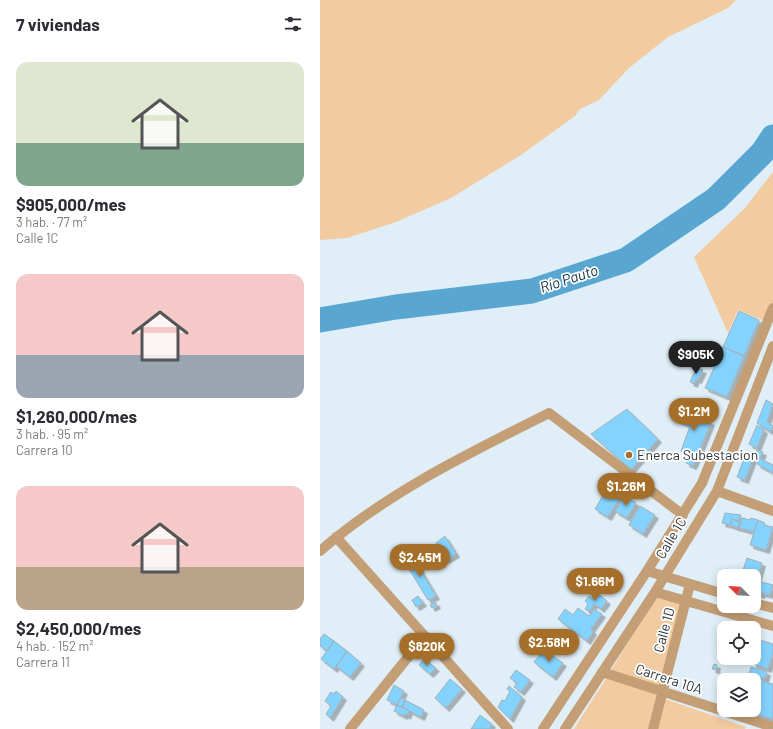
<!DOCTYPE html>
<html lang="es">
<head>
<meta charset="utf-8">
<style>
  body { margin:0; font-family:Barlow,sans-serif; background:#f2f2f3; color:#2b2b33; height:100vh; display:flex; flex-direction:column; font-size:15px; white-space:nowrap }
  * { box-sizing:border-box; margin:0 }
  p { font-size:13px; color:#7c7c81 }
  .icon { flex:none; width:22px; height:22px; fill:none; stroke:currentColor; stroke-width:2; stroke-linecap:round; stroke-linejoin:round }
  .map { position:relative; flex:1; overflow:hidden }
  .drawer { display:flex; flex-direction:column; background:#fff; width:320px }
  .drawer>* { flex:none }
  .needle { width:26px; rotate:294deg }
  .controls { position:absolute; left:397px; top:569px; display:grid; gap:8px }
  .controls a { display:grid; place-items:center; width:44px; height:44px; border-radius:8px; background:#fff; box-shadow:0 2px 10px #0003; font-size:20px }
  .price { position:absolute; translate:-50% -34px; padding:0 9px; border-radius:14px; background:#a56f29; color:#fff; font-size:13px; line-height:26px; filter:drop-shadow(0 1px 2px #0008) }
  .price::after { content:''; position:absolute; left:50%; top:24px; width:12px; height:9px; margin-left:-6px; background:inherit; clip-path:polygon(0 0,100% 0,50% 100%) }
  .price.on { background:#222; color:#fff }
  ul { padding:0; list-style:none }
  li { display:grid; align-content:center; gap:8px; height:212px; padding:0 16px }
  li span { display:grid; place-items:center; height:124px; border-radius:12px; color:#555 }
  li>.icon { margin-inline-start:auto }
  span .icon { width:72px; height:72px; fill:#fffc; stroke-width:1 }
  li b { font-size:17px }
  h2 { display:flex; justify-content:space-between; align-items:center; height:48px; padding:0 16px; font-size:17px }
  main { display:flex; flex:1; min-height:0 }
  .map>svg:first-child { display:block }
  .green { fill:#f3cba0 }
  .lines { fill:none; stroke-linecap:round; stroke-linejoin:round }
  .river { stroke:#59a7d1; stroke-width:25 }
  .building { fill:#84d3fe; stroke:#a1b0b9; filter:url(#shadow) }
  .street { stroke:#c49e75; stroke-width:10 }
  .poi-dot { fill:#a56f29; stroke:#fff; stroke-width:1.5 }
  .labels { text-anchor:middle; stroke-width:3.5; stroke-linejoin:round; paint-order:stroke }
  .poi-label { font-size:14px; fill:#2d3337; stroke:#fff; text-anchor:start }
  .street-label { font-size:14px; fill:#2d3337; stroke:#fff }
  .water-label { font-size:15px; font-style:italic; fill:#0c3042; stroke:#fff }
</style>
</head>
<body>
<main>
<section class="drawer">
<h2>7 viviendas<svg class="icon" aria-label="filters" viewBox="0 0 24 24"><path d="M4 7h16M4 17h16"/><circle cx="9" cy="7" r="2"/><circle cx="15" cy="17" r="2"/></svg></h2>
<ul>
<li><span style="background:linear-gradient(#dfe7d0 65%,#7fa58c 0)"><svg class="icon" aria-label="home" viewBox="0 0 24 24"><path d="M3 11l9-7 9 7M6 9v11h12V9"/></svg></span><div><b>$905,000/mes</b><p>3 hab. · 77 m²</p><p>Calle 1C</p></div></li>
<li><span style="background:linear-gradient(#f6c9c9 65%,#9aa5b1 0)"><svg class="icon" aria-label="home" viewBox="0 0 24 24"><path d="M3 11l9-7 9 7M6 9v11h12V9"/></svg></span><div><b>$1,260,000/mes</b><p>3 hab. · 95 m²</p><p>Carrera 10</p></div></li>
<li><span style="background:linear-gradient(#f6c9c9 65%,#b9a48a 0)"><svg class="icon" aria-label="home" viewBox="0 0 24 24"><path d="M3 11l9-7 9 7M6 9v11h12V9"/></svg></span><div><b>$2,450,000/mes</b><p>4 hab. · 152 m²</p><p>Carrera 11</p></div></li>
</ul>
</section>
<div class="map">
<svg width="453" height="729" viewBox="0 0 453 729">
  <defs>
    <filter id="shadow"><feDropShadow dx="3.5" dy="3.5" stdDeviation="0" flood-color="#0004"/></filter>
  </defs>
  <rect width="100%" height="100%" fill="#dfeef7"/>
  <!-- green -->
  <path class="green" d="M0,0H416L408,8L348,37L309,68L279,100L260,109L255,116L201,155L131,198L76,222L27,238L0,240Z
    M453,172V302L445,321L418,310L408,333L374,257L424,209Z
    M337,596L361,603L339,687L290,672Z
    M287,677L337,693L328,729H254Z
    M345,699L426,727L425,729H337Z"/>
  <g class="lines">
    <!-- river -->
    <path class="river" d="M0,320L76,307L212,291L306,260L396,199L443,152L453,137"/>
  </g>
  <!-- building -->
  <path class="building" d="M419,311L439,320L424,356L403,347Z
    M403,347L424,356L407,397L385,388Z
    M376,368L383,370L378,380L376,379L374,384L370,382Z
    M446,400L453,404L447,422L453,426L451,432L437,423Z
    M307,409L338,439L311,470L271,434Z
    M362,409L391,422L377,457L361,451L370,426L357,420Z
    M437,425L444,430L437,448L429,444Z
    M437,450L443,452L440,459L435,456Z
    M426,453L434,456L425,480L417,477Z
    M370,454L377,457L373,466L366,463Z
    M439,458L453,465V473L437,464Z
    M291,482L304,491L288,517L275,509Z
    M304,496L316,503L307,518L295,511Z
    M320,506L335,515L323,534L309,525Z
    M405,513L421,515L419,521L412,519L410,525L402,523Z
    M422,518L430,520L431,518L438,520L434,532L419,528Z
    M412,519L420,522L418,528L410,525Z
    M438,520L445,523L444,525L453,527L446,550L430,545Z
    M125,536L136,554L126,560L116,543Z
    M92,556L116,596L108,600L84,561Z
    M427,558L442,563L434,590V576H421Z
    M406,569L414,571L413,573L421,576H404V577Z
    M438,581L453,585L450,595L442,593L441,595L434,593Z
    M277,593L287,601L281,609L274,604L269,612L265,609L268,604L265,601L269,596L272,599Z
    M98,596L103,603L96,607L92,600Z
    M115,602L117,605L112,608L110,605Z
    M258,608L269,616L274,609L282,614L271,629L273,632L267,641L238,619L245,609L253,615Z
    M4,634L14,641L7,651L0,646V639Z
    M403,634H404V653L403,657L397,655Z
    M440,640L453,644V653L448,669L433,664Z
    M14,641L27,651L14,669L1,659Z
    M224,650L243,663L233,677L214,662Z
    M27,651L41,663L30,677L16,666Z
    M104,659L116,668L110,674L99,665Z
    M394,664L397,665L396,670L392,669Z
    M431,667L447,672L445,679L429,674Z
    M196,670L210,680L201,692L194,687L197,683L190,678Z
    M430,678L453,684V719L421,710H434V680H429Z
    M130,679L142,689L126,708L115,698Z
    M74,685L84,691L77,705L67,700Z
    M189,686L202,697L190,719L178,707L182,700L185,701L190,691L187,689Z
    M16,691L23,697L10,718L6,714L11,706L5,701L11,692L14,694Z
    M81,698L85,700L82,707L77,705Z
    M85,700L104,710L101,717L82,707Z
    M77,705L89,711L87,716L85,714L84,716L74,711Z
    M160,715L172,724L170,727L173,729H151Z"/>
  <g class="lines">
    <!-- street -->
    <path class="street" d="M397,491L453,511
      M16,537L188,729
      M0,551C68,492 149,453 229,413L363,515
      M327,571L404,594
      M335,592L453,626
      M434,603L453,608
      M282,672L453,727
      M30,729L105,636
      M223,729L327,571L382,483L453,308
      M245,729L335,592L397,491L453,346
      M333,729L370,584"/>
  </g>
  <!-- markers -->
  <circle class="poi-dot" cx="309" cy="455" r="4"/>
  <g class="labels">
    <!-- poi labels -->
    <g class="poi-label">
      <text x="317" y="460">Enerca Subestacion</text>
    </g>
    <!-- street labels -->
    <g class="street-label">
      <text transform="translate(351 538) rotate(-59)" y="5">Calle 1C</text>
      <text transform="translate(344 630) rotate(-75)" y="5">Calle 1D</text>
      <text transform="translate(349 679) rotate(18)" y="5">Carrera 10A</text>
    </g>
    <!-- water labels -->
    <g class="water-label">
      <text transform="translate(249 279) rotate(-18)" y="5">Río Pauto</text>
    </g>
  </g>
</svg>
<div class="controls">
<a><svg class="needle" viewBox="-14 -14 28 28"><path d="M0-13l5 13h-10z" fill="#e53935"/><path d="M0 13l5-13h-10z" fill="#7c7c81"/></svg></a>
<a><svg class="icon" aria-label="locate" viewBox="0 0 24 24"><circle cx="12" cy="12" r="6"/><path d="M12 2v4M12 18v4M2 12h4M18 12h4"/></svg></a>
<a><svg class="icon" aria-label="layers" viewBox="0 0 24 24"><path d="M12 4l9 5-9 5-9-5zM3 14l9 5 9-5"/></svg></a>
</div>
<b class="price on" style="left:376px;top:375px">$905K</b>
<b class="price" style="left:374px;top:432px">$1.2M</b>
<b class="price" style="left:306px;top:507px">$1.26M</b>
<b class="price" style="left:100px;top:578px">$2.45M</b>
<b class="price" style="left:275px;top:602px">$1.66M</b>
<b class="price" style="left:229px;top:663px">$2.58M</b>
<b class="price" style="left:107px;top:667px">$820K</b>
</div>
</main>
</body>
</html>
